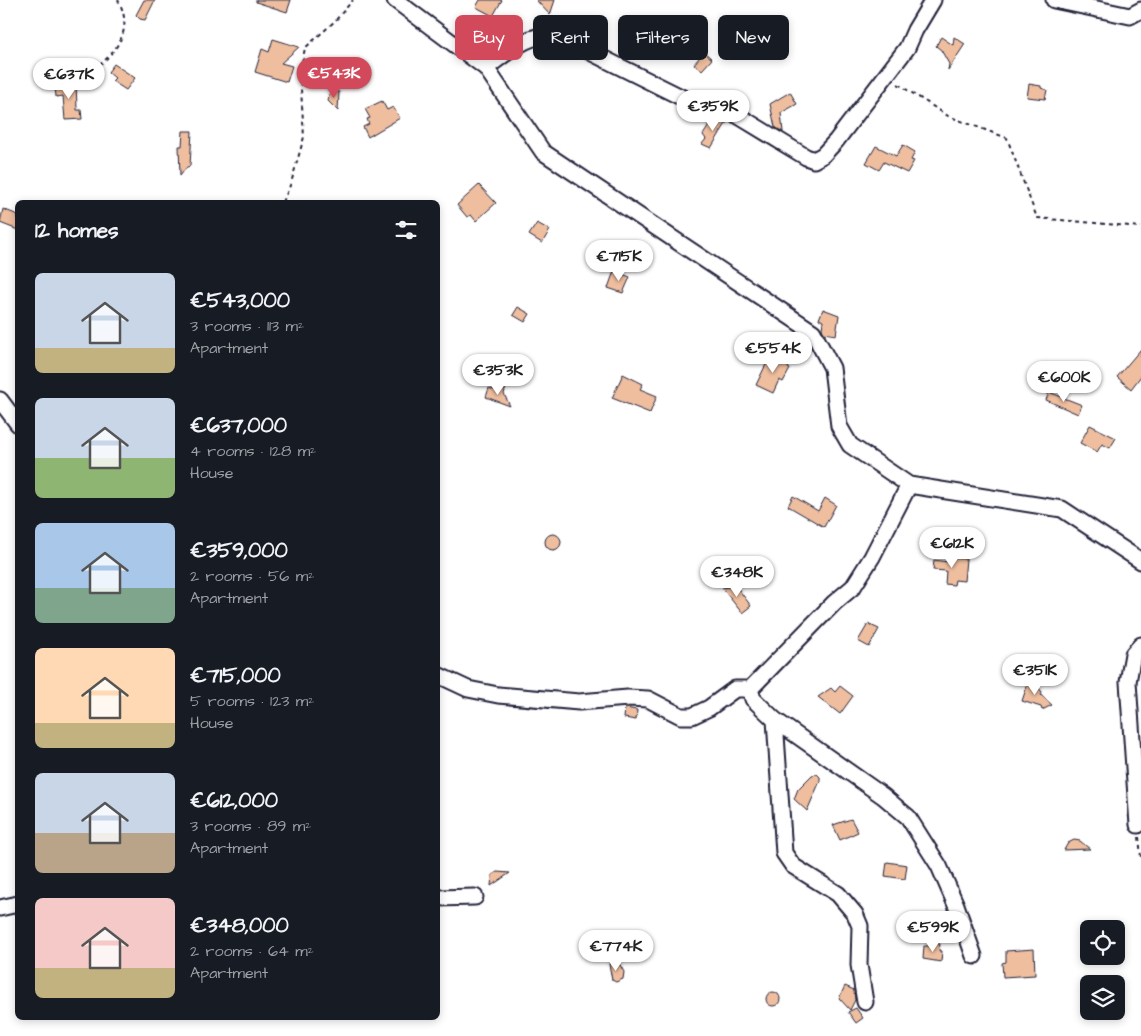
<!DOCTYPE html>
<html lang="en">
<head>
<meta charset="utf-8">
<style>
  body { margin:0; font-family:"Architects Daughter",sans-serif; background:#242831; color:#f1f3f6; height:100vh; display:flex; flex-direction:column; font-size:19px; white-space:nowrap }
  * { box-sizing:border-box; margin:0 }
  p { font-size:16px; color:#9ea1a6 }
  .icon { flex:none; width:28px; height:28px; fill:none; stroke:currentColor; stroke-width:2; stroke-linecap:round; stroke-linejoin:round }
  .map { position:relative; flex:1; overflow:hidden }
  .sheet { position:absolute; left:15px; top:200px; width:425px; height:820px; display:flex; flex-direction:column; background:#171b24; border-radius:8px; box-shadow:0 2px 8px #0003 }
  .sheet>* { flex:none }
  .hud { position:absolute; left:455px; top:15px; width:475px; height:45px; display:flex; gap:10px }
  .fabs { position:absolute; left:1080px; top:920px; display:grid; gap:10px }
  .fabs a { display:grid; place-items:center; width:45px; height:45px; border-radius:8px; background:#171b24; box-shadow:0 2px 8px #0003; font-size:25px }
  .price { position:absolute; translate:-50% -42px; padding:0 11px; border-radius:18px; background:#fff; color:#222; font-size:16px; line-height:32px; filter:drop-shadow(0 1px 2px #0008) }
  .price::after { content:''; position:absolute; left:50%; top:30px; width:15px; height:11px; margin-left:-8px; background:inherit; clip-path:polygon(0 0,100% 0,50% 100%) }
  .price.selected { background:#d1495b; color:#fff }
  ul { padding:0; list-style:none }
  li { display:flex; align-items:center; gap:15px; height:125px; padding:0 20px }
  li span { display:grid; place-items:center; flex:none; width:140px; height:100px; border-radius:8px; color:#555 }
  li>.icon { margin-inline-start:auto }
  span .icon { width:60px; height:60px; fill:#fffc; stroke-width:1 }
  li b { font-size:21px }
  h2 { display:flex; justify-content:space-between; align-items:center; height:60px; padding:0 20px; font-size:21px }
  .chip { padding:0 18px; border-radius:8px; background:#171b24; box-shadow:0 2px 8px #0003; font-size:18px; line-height:45px }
  .chip.selected { background:#d1495b; color:#fff }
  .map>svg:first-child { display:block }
  .building { fill:#efbe9f; stroke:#22223b }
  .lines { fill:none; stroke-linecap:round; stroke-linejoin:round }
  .minor-casing { stroke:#22223b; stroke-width:19 }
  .path { stroke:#22223b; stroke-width:2; stroke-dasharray:4 4; stroke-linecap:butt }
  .minor { stroke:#fff; stroke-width:15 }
</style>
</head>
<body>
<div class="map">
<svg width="1141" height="1036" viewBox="0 0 1141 1036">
  <rect width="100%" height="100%" fill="#fff"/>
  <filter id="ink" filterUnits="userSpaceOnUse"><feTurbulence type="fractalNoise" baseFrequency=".02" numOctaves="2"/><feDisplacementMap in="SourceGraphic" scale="10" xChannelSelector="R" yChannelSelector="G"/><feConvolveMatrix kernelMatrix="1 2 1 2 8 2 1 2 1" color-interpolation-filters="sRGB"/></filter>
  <g filter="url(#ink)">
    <!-- building -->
    <path class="building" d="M144,0H155L145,20L140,19L136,15Z
      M256,0H291L287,12L256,2Z
      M480,0H502L493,16L476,7Z
      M536,0H555L550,15Z
      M633,24L649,34L639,50L623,40Z
      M941,37L953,45L954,37L965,44L948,70L949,64L941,50L936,46Z
      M273,39L299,47L281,63L292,66L287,82L255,72L262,49L269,52Z
      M704,52L712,59L702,70L694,64Z
      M114,64L135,78L126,90L112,81L115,78L108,72Z
      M76,81L77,110H81L82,119L65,120L63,96L56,97L55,86H62V82Z
      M1029,84L1041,86V88L1047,90L1045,99L1027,97Z
      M333,91L339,92L338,111L328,101L329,94Z
      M790,92L797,104L781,113L783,132L775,127L770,104Z
      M382,101L387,110L393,107L400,118L368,137L363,127L369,124L367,119L370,118L365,109Z
      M714,118L727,122L711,148L702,144L706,139L703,135Z
      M183,131H192L190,166L187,167L180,176L179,146H182Z
      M903,145L915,152L911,160L914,161L907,173L884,162L879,170L866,163L876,146L896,156Z
      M479,185L496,203L476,221L471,215L467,217L457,205Z
      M3,209L18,215V230L0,223Z
      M537,223L550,230L542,243L529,235Z
      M614,271L630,277L623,293L608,288Z
      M518,307L530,314L525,322L513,315Z
      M823,309L839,315L836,335L824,333L822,329L823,321L819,319Z
      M1141,349V376L1131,389L1117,377Z
      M771,354L789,364L788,368L790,369L783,382L779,380L773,393L756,385Z
      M623,374L643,384L640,389L657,396L650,413L612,398Z
      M506,387L504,394L510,406L486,397L489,388L494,390Z
      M1049,392L1082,405L1078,414L1046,400Z
      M1090,425L1116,438L1110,448L1102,444L1097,452L1080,443Z
      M793,496L818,511L825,498L836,505L824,527L788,506Z
      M545 542a8 8 0 1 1 16 0a8 8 0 1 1-16 0Z
      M948,557L966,559L964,581L955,580L954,585L945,584L946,571L933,570L934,560L948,562Z
      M736,586L751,606L742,613L722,588Z
      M868,624L879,629L869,647L858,641Z
      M1040,679L1038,687L1042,692L1041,695L1052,705L1042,710L1041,707L1022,701L1027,686Z
      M840,686L853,696L840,714L818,697L831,688L835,692Z
      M625,708L637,710L636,720L624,718Z
      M817,774L820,777V781L807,811L794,799L798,789L812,775Z
      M851,819L858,832L840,840L833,825Z
      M1074,840L1080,841L1090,849L1064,850L1068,843Z
      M887,862L907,865L905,879L885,876Z
      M497,872L510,873L491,886L492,875Z
      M931,943L940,944L939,951H942L941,962L923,959L924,946H930Z
      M1034,949L1035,975L1003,977L1002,963L1006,962V951Z
      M614,961L619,963L624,972L623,979L616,982L612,980L609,964Z
      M845,986L854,990L855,1000L850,1010L839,998Z
      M766 999a7 7 0 1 1 14 0a7 7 0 1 1-14 0Z
      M856,1008L863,1018L856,1023L848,1012Z"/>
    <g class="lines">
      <defs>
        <path id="minor" d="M395,0L486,68L543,152L813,332L832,368L839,426L850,445L909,485L1062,509L1141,561
          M1054,0L1130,16L1141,10
          M486,68C508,52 532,29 560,37L687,100L737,115L806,157L814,160L823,155L836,141L907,48L915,30L933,0
          M0,400L18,424
          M438,675L468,689L498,695L579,702L628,698L648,699L681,716H692L709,708L735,689H750L834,603L853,587L872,557L909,485
          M750,689L753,699L775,720L883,796L908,817L939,866L956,905L974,956
          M775,720L784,853L793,866L838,894L855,914L860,926L859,965L865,1002
          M1138,825L1128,682L1133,654L1141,645
          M438,898L475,897
          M0,908L18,904"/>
      </defs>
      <!-- minor casing -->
      <use href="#minor" class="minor-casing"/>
      <!-- path -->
      <path class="path" d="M81,81C107,59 138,37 118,0
        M898,84L948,116L1007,138L1037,218L1141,227
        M283,202L291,183L304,137L300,73L305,48L335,21L353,0
        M1139,837L1141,857"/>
      <!-- minor -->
      <use href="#minor" class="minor"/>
    </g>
  </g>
</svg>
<div class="fabs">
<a><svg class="icon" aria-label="locate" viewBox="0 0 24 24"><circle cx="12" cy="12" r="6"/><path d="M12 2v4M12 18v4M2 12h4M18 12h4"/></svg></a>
<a><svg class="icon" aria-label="layers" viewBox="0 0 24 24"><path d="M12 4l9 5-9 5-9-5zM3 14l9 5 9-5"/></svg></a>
</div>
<b class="price selected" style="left:334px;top:99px">€543K</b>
<b class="price" style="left:69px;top:100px">€637K</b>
<b class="price" style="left:713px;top:132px">€359K</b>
<b class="price" style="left:619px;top:282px">€715K</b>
<b class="price" style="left:773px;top:374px">€554K</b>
<b class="price" style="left:498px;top:396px">€353K</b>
<b class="price" style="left:1064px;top:403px">€600K</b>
<b class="price" style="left:952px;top:569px">€612K</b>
<b class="price" style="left:737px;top:598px">€348K</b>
<b class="price" style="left:1035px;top:696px">€351K</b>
<b class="price" style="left:933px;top:953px">€599K</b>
<b class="price" style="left:616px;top:972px">€774K</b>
<div class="hud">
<a class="chip selected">Buy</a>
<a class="chip">Rent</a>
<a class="chip">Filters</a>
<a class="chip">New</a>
</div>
<section class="sheet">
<h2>12 homes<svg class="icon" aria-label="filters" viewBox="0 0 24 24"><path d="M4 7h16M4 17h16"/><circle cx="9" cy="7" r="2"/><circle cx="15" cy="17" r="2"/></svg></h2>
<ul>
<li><span style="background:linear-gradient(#c9d6e8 75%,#c2b280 0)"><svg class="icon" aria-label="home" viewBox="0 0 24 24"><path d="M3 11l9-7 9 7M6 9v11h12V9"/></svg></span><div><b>€543,000</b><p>3 rooms · 113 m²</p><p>Apartment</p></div></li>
<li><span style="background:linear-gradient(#c9d6e8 60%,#8fb573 0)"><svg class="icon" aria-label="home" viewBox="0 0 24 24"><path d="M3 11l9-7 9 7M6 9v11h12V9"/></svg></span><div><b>€637,000</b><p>4 rooms · 128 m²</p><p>House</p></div></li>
<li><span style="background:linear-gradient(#a9c7e8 65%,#7fa58c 0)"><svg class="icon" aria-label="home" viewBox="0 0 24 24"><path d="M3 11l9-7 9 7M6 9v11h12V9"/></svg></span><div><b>€359,000</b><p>2 rooms · 56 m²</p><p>Apartment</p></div></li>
<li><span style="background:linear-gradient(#ffd9b3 75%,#c2b280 0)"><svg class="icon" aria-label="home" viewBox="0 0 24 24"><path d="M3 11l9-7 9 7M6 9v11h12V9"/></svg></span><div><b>€715,000</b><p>5 rooms · 123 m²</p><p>House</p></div></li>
<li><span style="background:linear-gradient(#c9d6e8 60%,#b9a48a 0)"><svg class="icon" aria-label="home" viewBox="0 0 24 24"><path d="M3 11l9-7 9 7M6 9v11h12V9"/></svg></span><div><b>€612,000</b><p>3 rooms · 89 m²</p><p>Apartment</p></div></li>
<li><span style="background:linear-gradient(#f6c9c9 70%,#c2b280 0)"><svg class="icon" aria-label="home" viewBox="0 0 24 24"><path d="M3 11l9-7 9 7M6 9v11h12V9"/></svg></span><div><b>€348,000</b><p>2 rooms · 64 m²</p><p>Apartment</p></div></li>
</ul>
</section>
</div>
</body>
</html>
